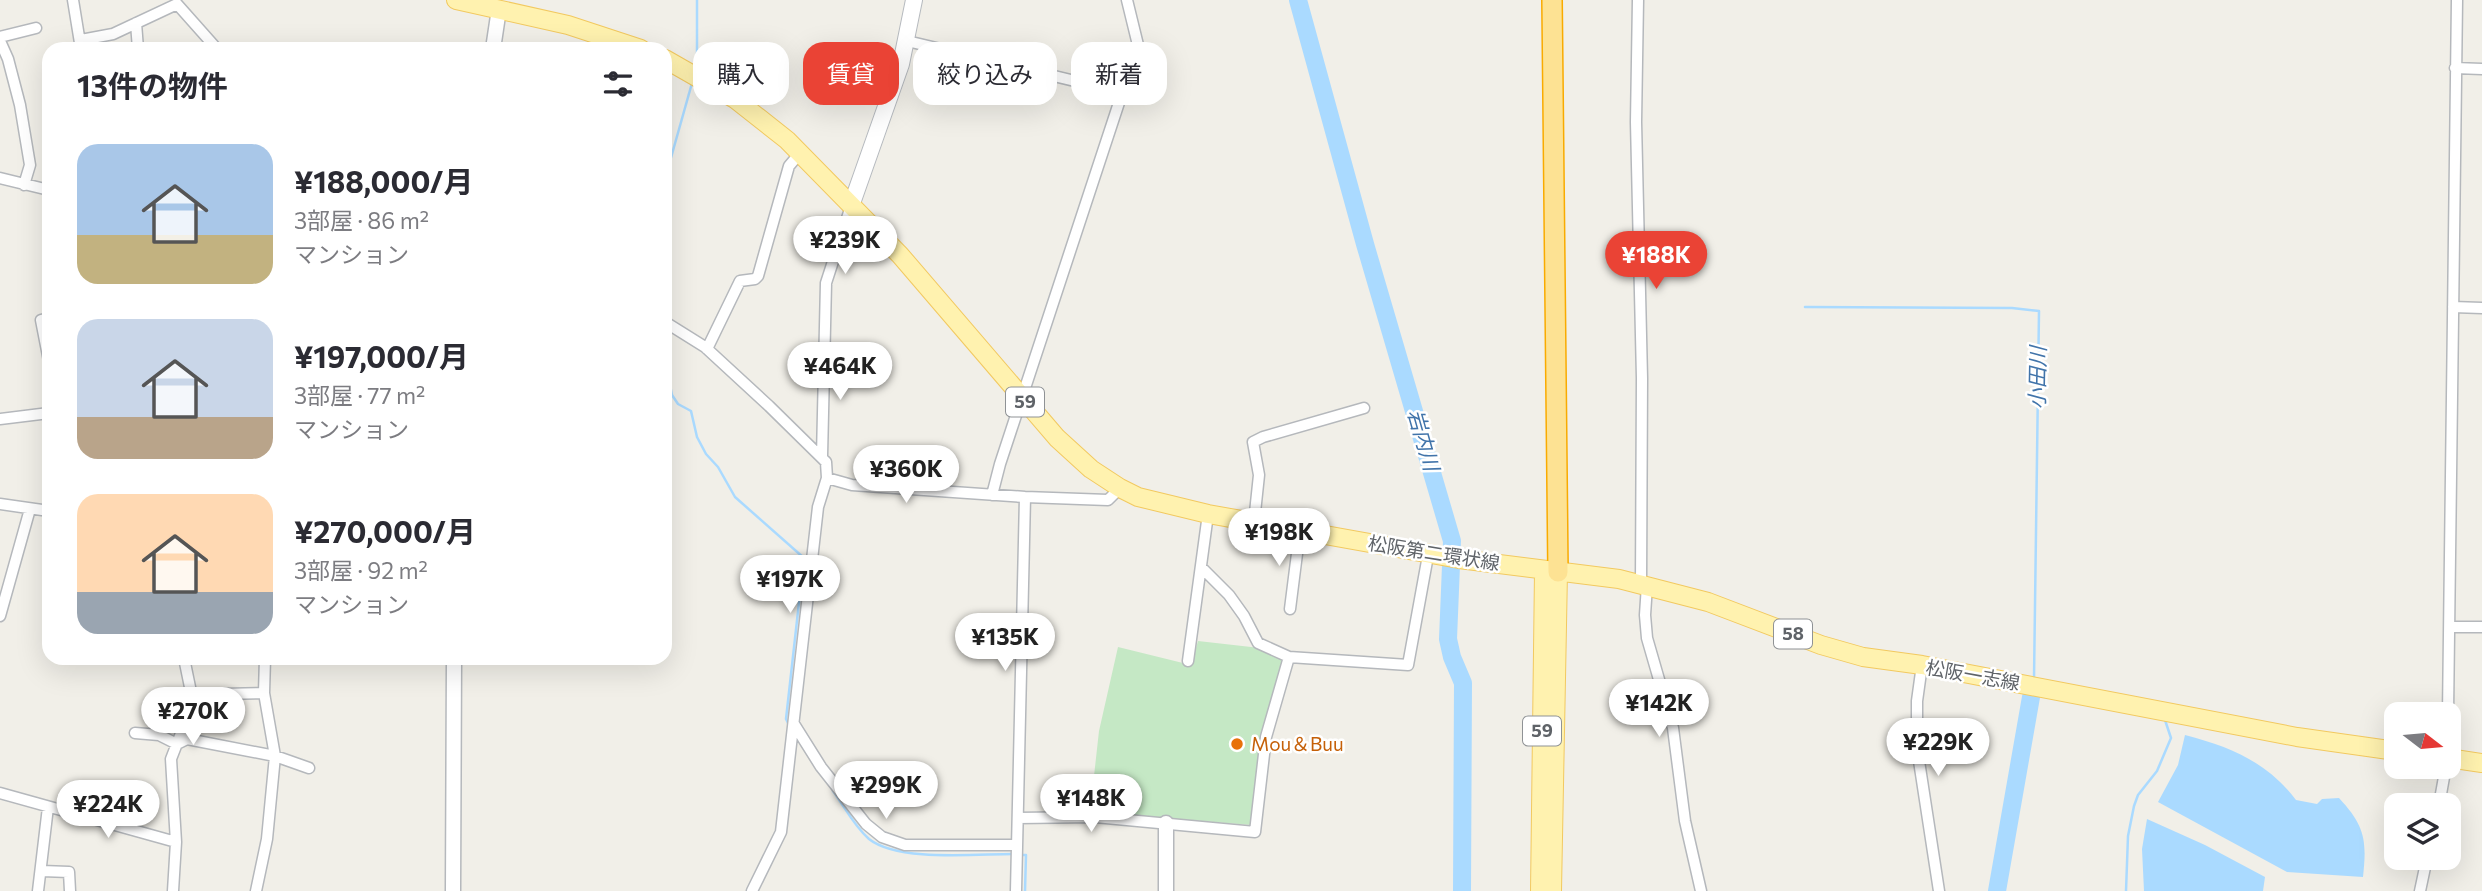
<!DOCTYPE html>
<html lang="ja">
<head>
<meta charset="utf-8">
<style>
  body { margin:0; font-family:Commissioner,"Noto Sans JP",sans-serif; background:#f2f2f3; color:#2b2b33; height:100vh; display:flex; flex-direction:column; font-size:26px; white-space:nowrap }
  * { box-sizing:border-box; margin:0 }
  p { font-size:23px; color:#7c7c81 }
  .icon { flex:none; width:38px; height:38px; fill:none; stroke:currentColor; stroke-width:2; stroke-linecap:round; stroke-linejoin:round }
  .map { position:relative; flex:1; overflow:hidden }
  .details { position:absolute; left:42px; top:42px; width:630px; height:623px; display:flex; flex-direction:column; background:#fff; border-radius:21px; box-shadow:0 7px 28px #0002 }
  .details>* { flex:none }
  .banner { position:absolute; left:693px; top:42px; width:665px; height:63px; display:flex; gap:14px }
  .needle { width:46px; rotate:106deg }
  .buttons { position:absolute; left:2384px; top:702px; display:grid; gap:14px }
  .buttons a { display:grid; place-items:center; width:77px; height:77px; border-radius:14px; background:#fff; box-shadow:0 7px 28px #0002; font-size:35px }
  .price { position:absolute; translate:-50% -60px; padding:0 16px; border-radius:24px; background:#fff; color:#222; font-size:23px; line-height:46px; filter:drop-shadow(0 2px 4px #0008) }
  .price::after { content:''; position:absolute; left:50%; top:42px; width:21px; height:16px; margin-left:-10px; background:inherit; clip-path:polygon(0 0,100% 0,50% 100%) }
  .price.active { background:#ea4335; color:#fff }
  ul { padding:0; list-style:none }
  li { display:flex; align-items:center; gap:21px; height:175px; padding:0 35px }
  li span { display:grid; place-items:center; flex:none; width:196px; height:140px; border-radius:21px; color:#555 }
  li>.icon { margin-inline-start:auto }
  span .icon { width:84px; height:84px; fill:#fffc; stroke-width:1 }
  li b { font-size:30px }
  h2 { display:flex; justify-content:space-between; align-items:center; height:84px; padding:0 35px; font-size:30px }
  .tag { padding:0 24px; border-radius:21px; background:#fff; box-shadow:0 7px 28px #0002; font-size:24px; line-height:63px }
  .tag.active { background:#ea4335; color:#fff }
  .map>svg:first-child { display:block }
  .green { fill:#c5e8c5 }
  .water { fill:#aadaff }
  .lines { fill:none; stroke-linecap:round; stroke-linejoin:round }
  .stream { stroke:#aadaff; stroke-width:2.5 }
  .river { stroke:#aadaff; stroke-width:18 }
  .minor-casing { stroke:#b5b8bc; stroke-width:13 }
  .tertiary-casing { stroke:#b5b8bc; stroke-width:17 }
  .secondary-casing { stroke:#b6babf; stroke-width:18 }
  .primary-casing { stroke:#f2c960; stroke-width:20 }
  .motorway-casing { stroke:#f9ab00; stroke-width:22 }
  .minor { stroke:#fff; stroke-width:10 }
  .tertiary { stroke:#fff; stroke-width:14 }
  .secondary { stroke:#fff; stroke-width:16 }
  .primary { stroke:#fff2af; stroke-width:18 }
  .motorway { stroke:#fde293; stroke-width:19 }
  .food-dot { fill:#e8710a; stroke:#fff; stroke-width:2.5 }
  .labels { text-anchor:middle; stroke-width:5; stroke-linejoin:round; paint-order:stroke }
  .shield { fill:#fff; stroke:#8f9295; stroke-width:2 }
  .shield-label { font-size:18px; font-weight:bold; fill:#5f6368 }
  .street-label { font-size:19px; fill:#5f6368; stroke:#fff }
  .food-label { font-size:19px; fill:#c56008; stroke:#fff; text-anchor:start }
  .water-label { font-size:21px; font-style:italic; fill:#4174aa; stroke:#fff }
</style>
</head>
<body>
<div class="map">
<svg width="2482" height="891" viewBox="0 0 2482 891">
  <rect width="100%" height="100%" fill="#f1efe8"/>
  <!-- green -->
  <path class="green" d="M1198,641L1260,648L1282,656L1284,664L1251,825L1090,812L1099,731L1118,647L1191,665Z"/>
  <!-- water -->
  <path class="water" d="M2185,735C2231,747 2267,762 2296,800L2317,804L2322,799L2339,798C2365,826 2367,840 2363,877L2287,872L2158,802L2178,765Z
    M2147,819L2205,845L2265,877L2263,891H2144L2142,849Z"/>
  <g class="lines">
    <!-- stream -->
    <path class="stream" d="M695,70L697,60V0
      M665,179L692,83
      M1805,307L2012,308L2039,311L2034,679
      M665,360L672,395L678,404L691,411L697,437L706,454L718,467L735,497L804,558L786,719L789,725
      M833,791C845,807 853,825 869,839C898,862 975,854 1013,854
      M1019,855H1026L1025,891
      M2126,891L2128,836L2134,806L2138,795L2157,771L2171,738L2165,720"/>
    <!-- river -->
    <path class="river" d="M1298,0L1365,244L1452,541L1448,639L1452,657L1463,683L1462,891
      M1997,891L2031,697"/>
    <defs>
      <path id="minor" d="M73,0L81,49
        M1638,0L1636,122L1642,378L1641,584
        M177,4L217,49
        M136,23L138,49
        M0,37L36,28
        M81,40L113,34L177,4
        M0,41L8,59L20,105L30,165L24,185
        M907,41L1121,92
        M2455,68L2482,69
        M0,178L49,190
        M2453,307L2482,308
        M49,318L41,320L49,361
        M665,322L705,347L769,406L826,462L827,478L818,507L781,832L752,891
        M707,349L740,281L755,279L758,276L789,166L800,153
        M0,419L49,413
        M822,456L826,283L851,206
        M827,478L852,485L1025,497L1108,500L1120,488
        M992,495L1000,464L1138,45L1127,0
        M0,504L49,511
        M1254,522L1259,475L1253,442L1263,437L1364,408
        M1202,568L1229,595L1244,616L1258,643L1289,657
        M1647,585L1645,615L1647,638L1673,728L1685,821L1701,891
        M1290,609L1300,530
        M0,616L30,509
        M2450,627H2482
        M1188,661L1208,514
        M1922,665L1917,701V748L1939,891
        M222,694L264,693
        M2448,714L2457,0
        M794,724L821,767L866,824L882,837L905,845H1017
        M135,733L159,735L177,744L187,739L275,756L309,768
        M0,793L176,842
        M2439,805L2446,766
        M1018,818L1095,817L1255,832L1266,737L1289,657L1408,665L1427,561
        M42,871L69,872L70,891
        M38,891L48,807
        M173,891L176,842L171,759L190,710L191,692L184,658
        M256,891L267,839L275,756L264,693L265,658
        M1016,891L1025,497
        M2420,891L2427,858"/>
      <path id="tertiary" d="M493,49L499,9
        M453,891L454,658
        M1166,891V823"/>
      <path id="secondary" d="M851,206L901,64L914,0"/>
      <path id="primary" d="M456,0L568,25L641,49
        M665,59L735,99L787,140L900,255L1057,438L1091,469L1120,488L1138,497L1208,514L1459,559L1619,579L1708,602L1821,645L1863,657L1922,665L2297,737L2396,751
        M2448,758L2482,763
        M1540,891L1544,571
        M1552,891L1558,572"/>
      <path id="motorway" d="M1552,0L1558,572"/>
    </defs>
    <!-- minor casing -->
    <use href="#minor" class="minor-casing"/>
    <!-- tertiary casing -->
    <use href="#tertiary" class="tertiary-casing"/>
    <!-- secondary casing -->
    <use href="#secondary" class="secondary-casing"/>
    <!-- primary casing -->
    <use href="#primary" class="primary-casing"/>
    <!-- motorway casing -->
    <use href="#motorway" class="motorway-casing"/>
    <!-- minor -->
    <use href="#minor" class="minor"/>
    <!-- tertiary -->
    <use href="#tertiary" class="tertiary"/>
    <!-- secondary -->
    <use href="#secondary" class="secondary"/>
    <!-- primary -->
    <use href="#primary" class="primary"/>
    <!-- motorway -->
    <use href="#motorway" class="motorway"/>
  </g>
  <!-- markers -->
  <circle class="food-dot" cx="1237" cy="744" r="7"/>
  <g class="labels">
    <!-- shield labels -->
    <g class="shield">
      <rect x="1006" y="387.5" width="38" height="29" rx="5"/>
      <rect x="1774" y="619.5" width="38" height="29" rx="5"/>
      <rect x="1523" y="716.5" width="38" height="29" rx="5"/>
    </g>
    <g class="shield-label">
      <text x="1025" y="408">59</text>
      <text x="1793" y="640">58</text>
      <text x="1542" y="737">59</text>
    </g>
    <!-- street labels -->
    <g class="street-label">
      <text transform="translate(1434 553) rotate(9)" y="7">松阪第二環状線</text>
      <text transform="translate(1973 675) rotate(10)" y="7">松阪一志線</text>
    </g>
    <!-- food labels -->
    <g class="food-label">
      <text x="1251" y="751">Mou＆Buu</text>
    </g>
    <!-- water labels -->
    <g class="water-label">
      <text transform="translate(2038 378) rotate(-89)" y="7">小田川</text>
      <text transform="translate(1423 440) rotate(74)" y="7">岩内川</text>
    </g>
  </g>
</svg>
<div class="buttons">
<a><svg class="needle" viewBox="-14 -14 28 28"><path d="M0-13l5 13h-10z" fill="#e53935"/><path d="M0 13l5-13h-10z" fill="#7c7c81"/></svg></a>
<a><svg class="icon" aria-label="layers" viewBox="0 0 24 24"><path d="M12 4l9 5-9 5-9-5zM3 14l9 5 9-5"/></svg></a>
</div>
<b class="price" style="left:845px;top:276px">¥239K</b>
<b class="price active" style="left:1656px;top:291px">¥188K</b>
<b class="price" style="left:840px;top:402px">¥464K</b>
<b class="price" style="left:906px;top:505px">¥360K</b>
<b class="price" style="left:1279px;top:568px">¥198K</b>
<b class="price" style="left:790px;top:615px">¥197K</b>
<b class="price" style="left:1005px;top:673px">¥135K</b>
<b class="price" style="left:1659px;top:739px">¥142K</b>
<b class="price" style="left:193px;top:747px">¥270K</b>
<b class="price" style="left:1938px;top:778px">¥229K</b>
<b class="price" style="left:886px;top:821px">¥299K</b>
<b class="price" style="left:1091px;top:834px">¥148K</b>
<b class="price" style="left:108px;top:840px">¥224K</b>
<div class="banner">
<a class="tag">購入</a>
<a class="tag active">賃貸</a>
<a class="tag">絞り込み</a>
<a class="tag">新着</a>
</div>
<section class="details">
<h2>13件の物件<svg class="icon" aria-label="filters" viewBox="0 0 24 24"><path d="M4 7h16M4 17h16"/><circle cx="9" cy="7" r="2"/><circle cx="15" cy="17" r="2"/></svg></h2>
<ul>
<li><span style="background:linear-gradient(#a9c7e8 65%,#c2b280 0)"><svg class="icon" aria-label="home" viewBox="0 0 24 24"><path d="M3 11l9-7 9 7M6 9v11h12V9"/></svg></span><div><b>¥188,000/月</b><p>3部屋 · 86 m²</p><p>マンション</p></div></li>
<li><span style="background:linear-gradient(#c9d6e8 70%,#b9a48a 0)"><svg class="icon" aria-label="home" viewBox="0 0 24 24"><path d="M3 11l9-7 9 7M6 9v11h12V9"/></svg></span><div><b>¥197,000/月</b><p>3部屋 · 77 m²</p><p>マンション</p></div></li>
<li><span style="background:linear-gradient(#ffd9b3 70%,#9aa5b1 0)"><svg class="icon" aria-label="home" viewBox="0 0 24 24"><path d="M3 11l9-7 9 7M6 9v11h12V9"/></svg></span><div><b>¥270,000/月</b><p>3部屋 · 92 m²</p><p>マンション</p></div></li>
</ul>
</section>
</div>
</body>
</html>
